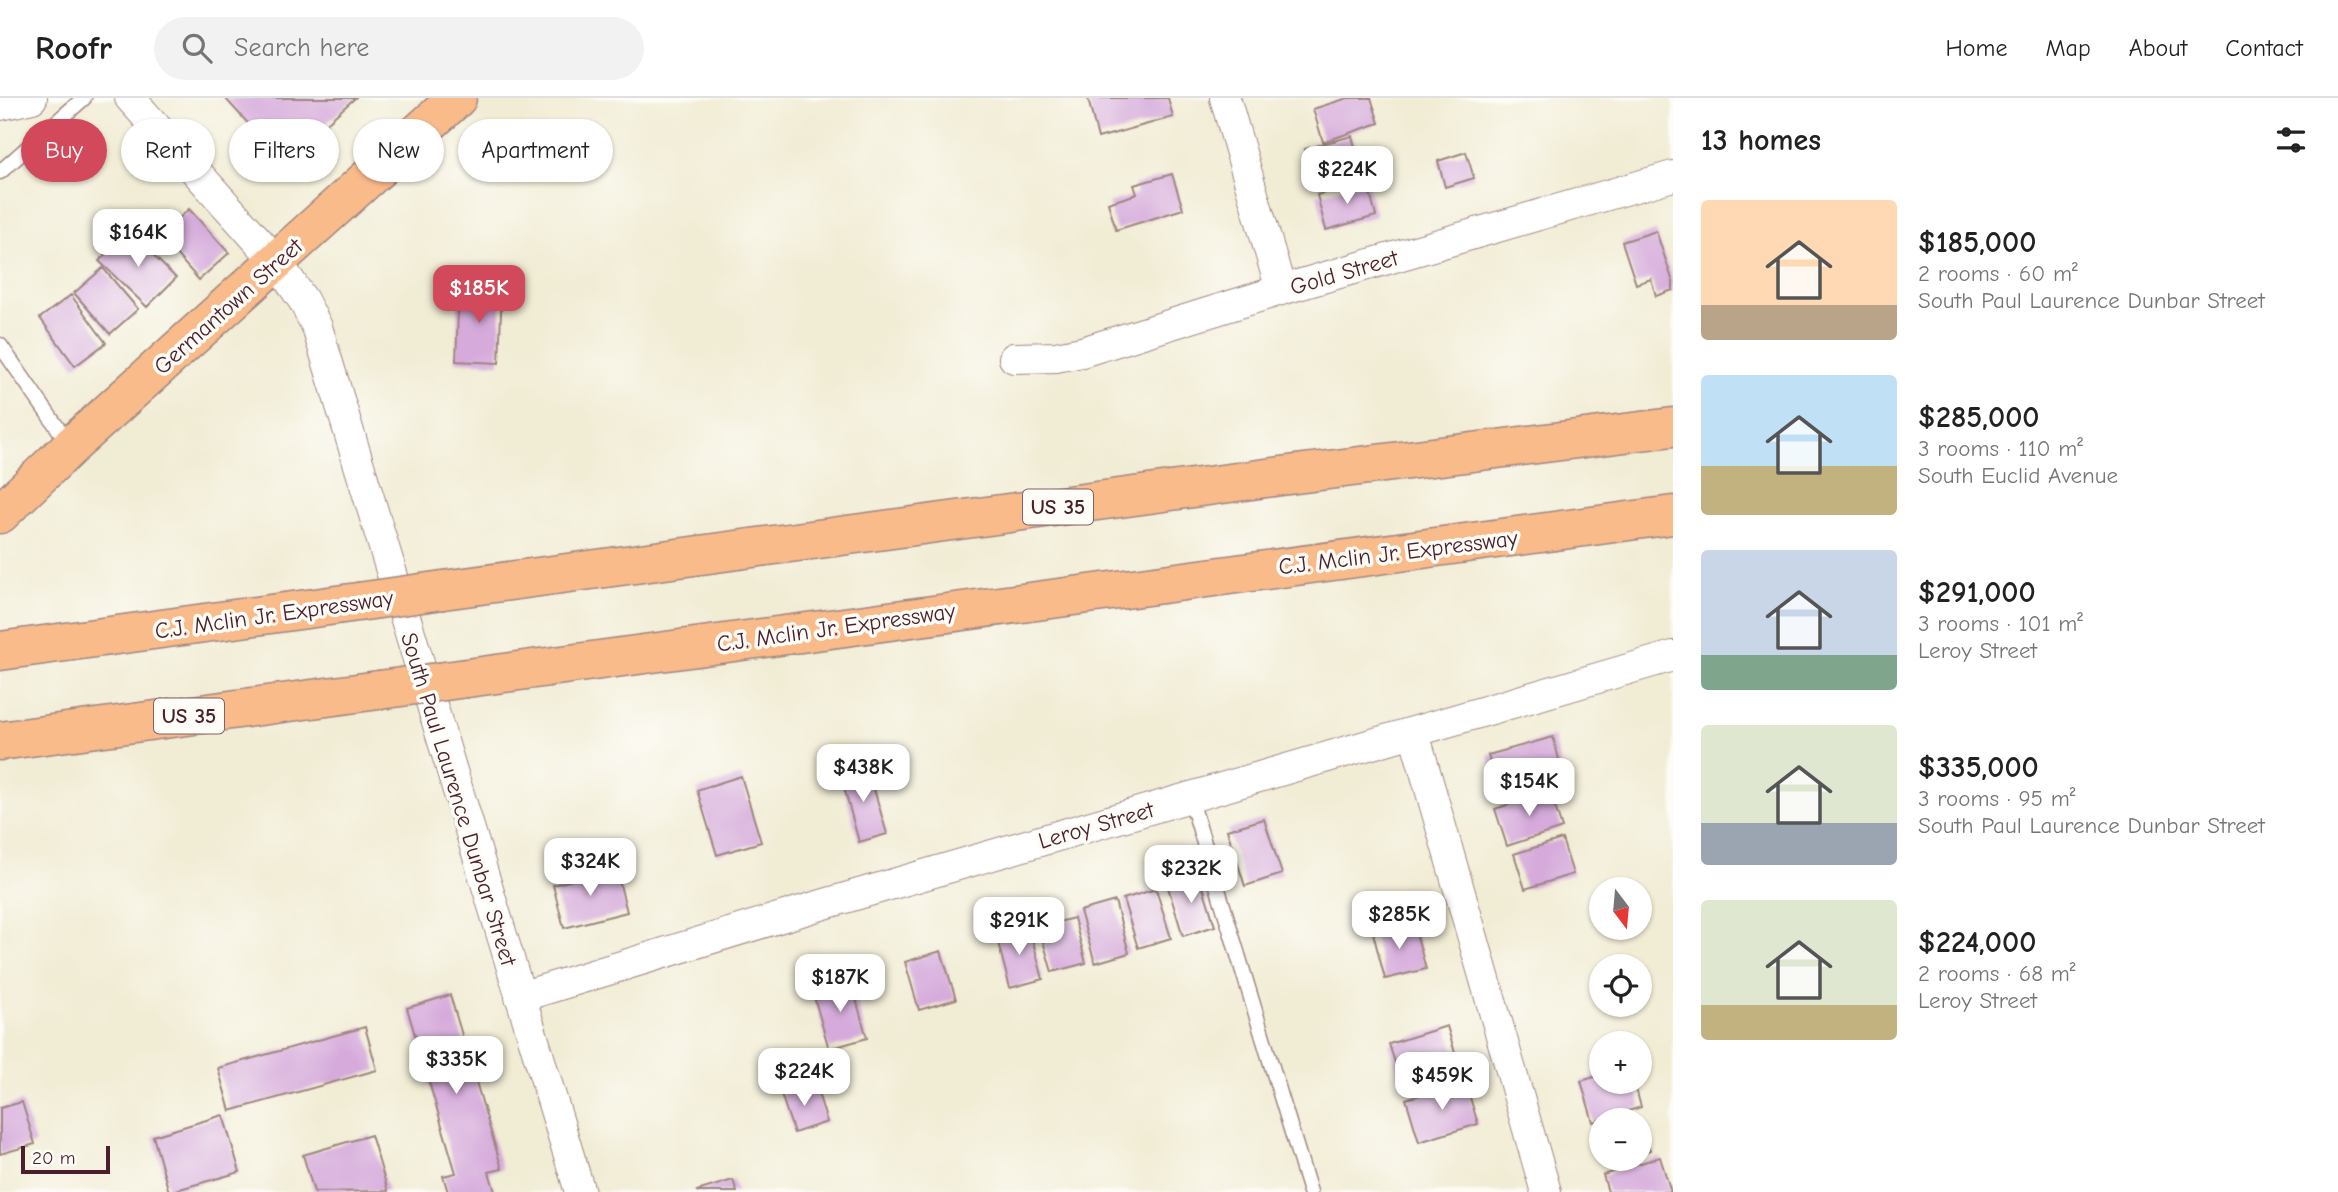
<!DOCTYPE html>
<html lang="en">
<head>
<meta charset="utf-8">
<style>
  body { margin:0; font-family:"Comic Neue",sans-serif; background:#f2f2f2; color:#222; height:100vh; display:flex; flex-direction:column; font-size:26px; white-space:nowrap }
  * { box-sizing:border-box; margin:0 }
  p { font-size:23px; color:#767676 }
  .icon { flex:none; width:38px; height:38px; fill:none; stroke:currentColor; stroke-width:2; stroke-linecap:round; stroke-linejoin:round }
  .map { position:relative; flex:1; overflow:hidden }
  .drawer { display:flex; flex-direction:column; background:#fff; width:665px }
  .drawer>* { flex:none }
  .hud { position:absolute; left:21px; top:21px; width:665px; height:63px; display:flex; gap:14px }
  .needle { width:46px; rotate:164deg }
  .buttons { position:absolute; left:1589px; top:779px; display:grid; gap:14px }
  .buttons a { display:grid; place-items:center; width:63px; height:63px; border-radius:50%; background:#fff; box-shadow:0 2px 5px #0004; font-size:35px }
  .scale { position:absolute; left:21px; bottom:18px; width:89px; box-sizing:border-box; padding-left:7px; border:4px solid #4a1f2b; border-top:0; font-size:19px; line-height:24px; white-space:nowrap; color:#4a1f2b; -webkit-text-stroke:5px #fdfcf7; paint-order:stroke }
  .price { position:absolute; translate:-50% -60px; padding:0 16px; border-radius:14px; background:#fff; color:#222; font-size:23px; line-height:46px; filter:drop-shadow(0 2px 4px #0008) }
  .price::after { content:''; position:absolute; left:50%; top:42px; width:21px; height:16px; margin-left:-10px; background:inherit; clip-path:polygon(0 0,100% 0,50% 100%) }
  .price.active { background:#d1495b; color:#fff }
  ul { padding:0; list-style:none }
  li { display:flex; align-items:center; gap:21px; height:175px; padding:0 28px }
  li span { display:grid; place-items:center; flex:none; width:196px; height:140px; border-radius:7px; color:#555 }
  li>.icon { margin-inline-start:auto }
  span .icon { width:84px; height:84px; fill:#fffc; stroke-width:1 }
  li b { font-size:30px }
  h2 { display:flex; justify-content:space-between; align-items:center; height:84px; padding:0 28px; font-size:30px }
  .chip { padding:0 24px; border-radius:32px; background:#fff; box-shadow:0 2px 5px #0004; font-size:24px; line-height:63px }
  .chip.active { background:#d1495b; color:#fff }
  header { display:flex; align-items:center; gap:42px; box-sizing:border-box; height:98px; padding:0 35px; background:#fff; border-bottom:2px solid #e0e0e0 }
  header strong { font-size:33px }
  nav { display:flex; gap:38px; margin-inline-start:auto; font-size:24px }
  .search { width:490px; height:63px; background:#f2f2f2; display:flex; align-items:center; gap:18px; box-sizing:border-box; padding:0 24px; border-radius:38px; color:#767676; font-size:26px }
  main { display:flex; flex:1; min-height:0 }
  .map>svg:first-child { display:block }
  .building { fill:#d6abdb }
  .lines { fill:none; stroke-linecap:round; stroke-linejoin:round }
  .lane-casing { stroke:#9e8680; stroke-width:17 }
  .street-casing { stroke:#9e8680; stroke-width:32 }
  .primary-casing { stroke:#9e8680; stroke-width:41 }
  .highway-casing { stroke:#9e8680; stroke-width:41 }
  .lane { stroke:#fff; stroke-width:14 }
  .street { stroke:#fff; stroke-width:30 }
  .primary { stroke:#fabb8b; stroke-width:38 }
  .highway { stroke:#fabb8b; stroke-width:38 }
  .highway-bridge-casing { stroke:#9e8680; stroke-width:41; stroke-linecap:butt }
  .highway-bridge { stroke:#fabb8b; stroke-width:38 }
  .labels { text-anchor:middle; stroke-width:7; stroke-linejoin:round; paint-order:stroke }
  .shield { fill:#fdfcf7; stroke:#806168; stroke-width:2 }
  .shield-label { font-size:21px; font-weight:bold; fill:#4a1f2b }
  .street-label { font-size:23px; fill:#4a1f2b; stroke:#fdfcf7 }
</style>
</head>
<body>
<header>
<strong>Roofr</strong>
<div class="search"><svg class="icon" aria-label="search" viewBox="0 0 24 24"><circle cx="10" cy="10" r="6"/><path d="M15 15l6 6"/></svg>Search here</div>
<nav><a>Home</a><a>Map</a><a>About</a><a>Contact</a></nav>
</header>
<main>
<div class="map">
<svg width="1673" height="1094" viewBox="0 0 1673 1094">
  <rect width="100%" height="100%" fill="#fdfcf7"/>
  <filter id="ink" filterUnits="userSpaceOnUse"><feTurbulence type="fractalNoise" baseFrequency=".0143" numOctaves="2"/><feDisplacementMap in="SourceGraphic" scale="14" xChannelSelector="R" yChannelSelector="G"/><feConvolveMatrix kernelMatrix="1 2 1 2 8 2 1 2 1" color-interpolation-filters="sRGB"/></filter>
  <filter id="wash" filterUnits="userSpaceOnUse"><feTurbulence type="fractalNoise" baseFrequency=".00686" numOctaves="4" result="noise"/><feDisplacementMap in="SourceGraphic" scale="28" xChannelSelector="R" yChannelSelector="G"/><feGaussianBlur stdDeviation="1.57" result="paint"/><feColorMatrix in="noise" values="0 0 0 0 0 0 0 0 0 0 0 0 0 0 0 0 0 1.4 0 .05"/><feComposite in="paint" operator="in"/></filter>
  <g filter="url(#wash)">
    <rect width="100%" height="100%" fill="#f1ecd4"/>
    <g id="blocks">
      <!-- building -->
      <path class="building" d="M225,0H355L283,64Z
        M1092,0H1168L1173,19L1098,40L1088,1Z
        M1348,0H1371L1379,25L1323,44L1313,11Z
        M1352,38L1361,71L1314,84L1305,51Z
        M1466,54L1474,80L1445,89L1438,63Z
        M1172,76L1183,111L1116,132L1108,105L1137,96L1134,87Z
        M1367,83L1376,118L1326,132L1317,97Z
        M189,111L229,155L199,182L160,138Z
        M129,133L176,180L147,209L99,163Z
        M1656,133L1673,184V192L1656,198L1651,181L1636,186L1622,144Z
        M103,170L138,211L110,236L74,195Z
        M459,189L502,190L499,265L456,263Z
        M71,197L106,245L75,268L40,220Z
        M1553,639L1564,680L1499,698L1488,657Z
        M867,667L887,736L859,744L840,675Z
        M741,678L761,744L717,757L697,692Z
        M1550,693L1562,730L1507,748L1495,711Z
        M1264,721L1282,776L1245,788L1227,732Z
        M1562,741L1573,776L1525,791L1514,756Z
        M616,771L627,814L564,830L553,787Z
        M1199,776L1215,828L1183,838L1167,786Z
        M1156,791L1171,840L1138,850L1123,801Z
        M1115,803L1129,855L1095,865L1080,813Z
        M1074,820L1086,865L1052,874L1039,829Z
        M1413,824L1426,871L1385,881L1373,835Z
        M1029,829L1043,881L1010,890L996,837Z
        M941,853L956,901L919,912L905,864Z
        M850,880L867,940L829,951L812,892Z
        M450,897L502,1071L489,1074L495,1094H448L443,1078L456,1075L407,910Z
        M1447,928L1459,968L1402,986L1389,946Z
        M365,929L377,972L230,1013L218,970Z
        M1601,977V984H1634L1641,1009L1593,1024L1581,983Z
        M1465,983L1478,1026L1419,1044L1406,1001Z
        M815,985L827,1024L794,1035L781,996Z
        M22,1004L35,1046L0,1056V1010Z
        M223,1017L240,1074L169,1094L153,1038Z
        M1640,1021L1650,1052L1640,1055Z
        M371,1037L388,1093L314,1094L303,1057Z
        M1660,1059L1671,1094H1608L1603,1077Z
        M733,1082L737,1094H698L697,1093Z"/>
    </g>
  </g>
  <g filter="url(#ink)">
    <use href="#blocks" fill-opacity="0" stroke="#9e8680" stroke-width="2"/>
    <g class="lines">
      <defs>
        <path id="lane" d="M0,74L84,0
          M0,247L69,346
          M1190,699L1310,1094"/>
        <path id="street" d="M130,0L277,164L303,202L317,229L580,1094
          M1225,0L1281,192
          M0,7L32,0
          M1014,260L1056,259L1082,254L1281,192L1673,78
          M1414,635L1546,1094
          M520,899L811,810L1673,558"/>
        <path id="primary" d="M0,416L70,349L457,0"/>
        <path id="highway" d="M443,492L1296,376L1673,329
          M0,553L358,504
          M467,580L1673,417
          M0,643L379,592"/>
      </defs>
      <!-- lane casing -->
      <use href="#lane" class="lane-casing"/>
      <!-- street casing -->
      <use href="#street" class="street-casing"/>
      <!-- primary casing -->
      <use href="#primary" class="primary-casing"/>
      <!-- highway casing -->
      <use href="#highway" class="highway-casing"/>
      <!-- lane -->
      <use href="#lane" class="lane"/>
      <!-- street -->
      <use href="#street" class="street"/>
      <!-- primary -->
      <use href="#primary" class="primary"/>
      <!-- highway -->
      <use href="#highway" class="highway"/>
      <defs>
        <path id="highway-bridge" d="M358,504L443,492
          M379,592L467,580"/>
      </defs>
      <!-- highway-bridge casing -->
      <use href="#highway-bridge" class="highway-bridge-casing"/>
      <!-- highway-bridge -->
      <use href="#highway-bridge" class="highway-bridge"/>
    </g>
  </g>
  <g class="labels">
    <!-- shield labels -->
    <g class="shield">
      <rect x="1023" y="391.5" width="70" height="35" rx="5"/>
      <rect x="154" y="600.5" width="70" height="35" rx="5"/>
    </g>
    <g class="shield-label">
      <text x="1058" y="416">US 35</text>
      <text x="189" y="625">US 35</text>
    </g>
    <!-- street labels -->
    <g class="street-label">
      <text transform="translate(1344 174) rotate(-16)" y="8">Gold Street</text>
      <text transform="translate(228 208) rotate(-42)" y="8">Germantown Street</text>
      <text transform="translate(1398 454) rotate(-7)" y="8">C.J. Mclin Jr. Expressway</text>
      <text transform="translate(274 516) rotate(-8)" y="8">C.J. Mclin Jr. Expressway</text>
      <text transform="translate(836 529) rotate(-8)" y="8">C.J. Mclin Jr. Expressway</text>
      <text transform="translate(459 701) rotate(73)" y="8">South Paul Laurence Dunbar Street</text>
      <text transform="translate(1096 727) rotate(-16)" y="8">Leroy Street</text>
    </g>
  </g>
</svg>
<div class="buttons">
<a><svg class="needle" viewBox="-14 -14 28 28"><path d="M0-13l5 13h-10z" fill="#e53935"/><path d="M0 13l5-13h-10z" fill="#767676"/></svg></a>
<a><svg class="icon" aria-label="locate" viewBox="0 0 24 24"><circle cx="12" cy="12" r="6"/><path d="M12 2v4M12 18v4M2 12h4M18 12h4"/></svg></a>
<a>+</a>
<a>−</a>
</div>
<div class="scale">20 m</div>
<b class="price" style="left:1347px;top:108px">$224K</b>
<b class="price" style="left:138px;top:171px">$164K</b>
<b class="price active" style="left:479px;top:227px">$185K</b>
<b class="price" style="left:863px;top:706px">$438K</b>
<b class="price" style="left:1529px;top:720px">$154K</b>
<b class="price" style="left:590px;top:800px">$324K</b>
<b class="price" style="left:1191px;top:807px">$232K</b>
<b class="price" style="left:1399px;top:853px">$285K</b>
<b class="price" style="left:1019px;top:859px">$291K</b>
<b class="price" style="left:840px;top:916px">$187K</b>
<b class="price" style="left:456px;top:998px">$335K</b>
<b class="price" style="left:804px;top:1010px">$224K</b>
<b class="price" style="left:1442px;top:1014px">$459K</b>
<div class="hud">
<a class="chip active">Buy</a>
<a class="chip">Rent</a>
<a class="chip">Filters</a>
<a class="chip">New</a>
<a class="chip">Apartment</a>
</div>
</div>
<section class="drawer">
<h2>13 homes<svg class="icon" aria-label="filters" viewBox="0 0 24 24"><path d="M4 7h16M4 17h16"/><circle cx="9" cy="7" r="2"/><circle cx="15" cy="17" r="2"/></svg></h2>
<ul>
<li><span style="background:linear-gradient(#ffd9b3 75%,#b9a48a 0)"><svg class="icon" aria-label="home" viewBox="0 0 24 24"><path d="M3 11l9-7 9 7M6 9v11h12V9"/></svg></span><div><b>$185,000</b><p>2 rooms · 60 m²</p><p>South Paul Laurence Dunbar Street</p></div></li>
<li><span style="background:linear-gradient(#bfe0f5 65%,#c2b280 0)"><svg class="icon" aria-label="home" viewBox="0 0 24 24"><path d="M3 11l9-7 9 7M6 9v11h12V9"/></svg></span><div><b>$285,000</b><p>3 rooms · 110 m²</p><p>South Euclid Avenue</p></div></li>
<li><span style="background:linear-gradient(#c9d6e8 75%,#7fa58c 0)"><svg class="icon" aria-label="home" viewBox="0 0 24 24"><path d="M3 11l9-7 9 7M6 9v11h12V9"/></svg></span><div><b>$291,000</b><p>3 rooms · 101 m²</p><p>Leroy Street</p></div></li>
<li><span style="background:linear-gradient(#dfe7d0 70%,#9aa5b1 0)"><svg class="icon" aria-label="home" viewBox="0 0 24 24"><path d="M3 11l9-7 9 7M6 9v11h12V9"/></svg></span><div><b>$335,000</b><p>3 rooms · 95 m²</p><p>South Paul Laurence Dunbar Street</p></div></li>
<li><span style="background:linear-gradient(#dfe7d0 75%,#c2b280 0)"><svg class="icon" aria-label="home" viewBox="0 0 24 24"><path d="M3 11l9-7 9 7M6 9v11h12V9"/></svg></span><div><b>$224,000</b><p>2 rooms · 68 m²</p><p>Leroy Street</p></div></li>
</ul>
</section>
</main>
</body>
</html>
